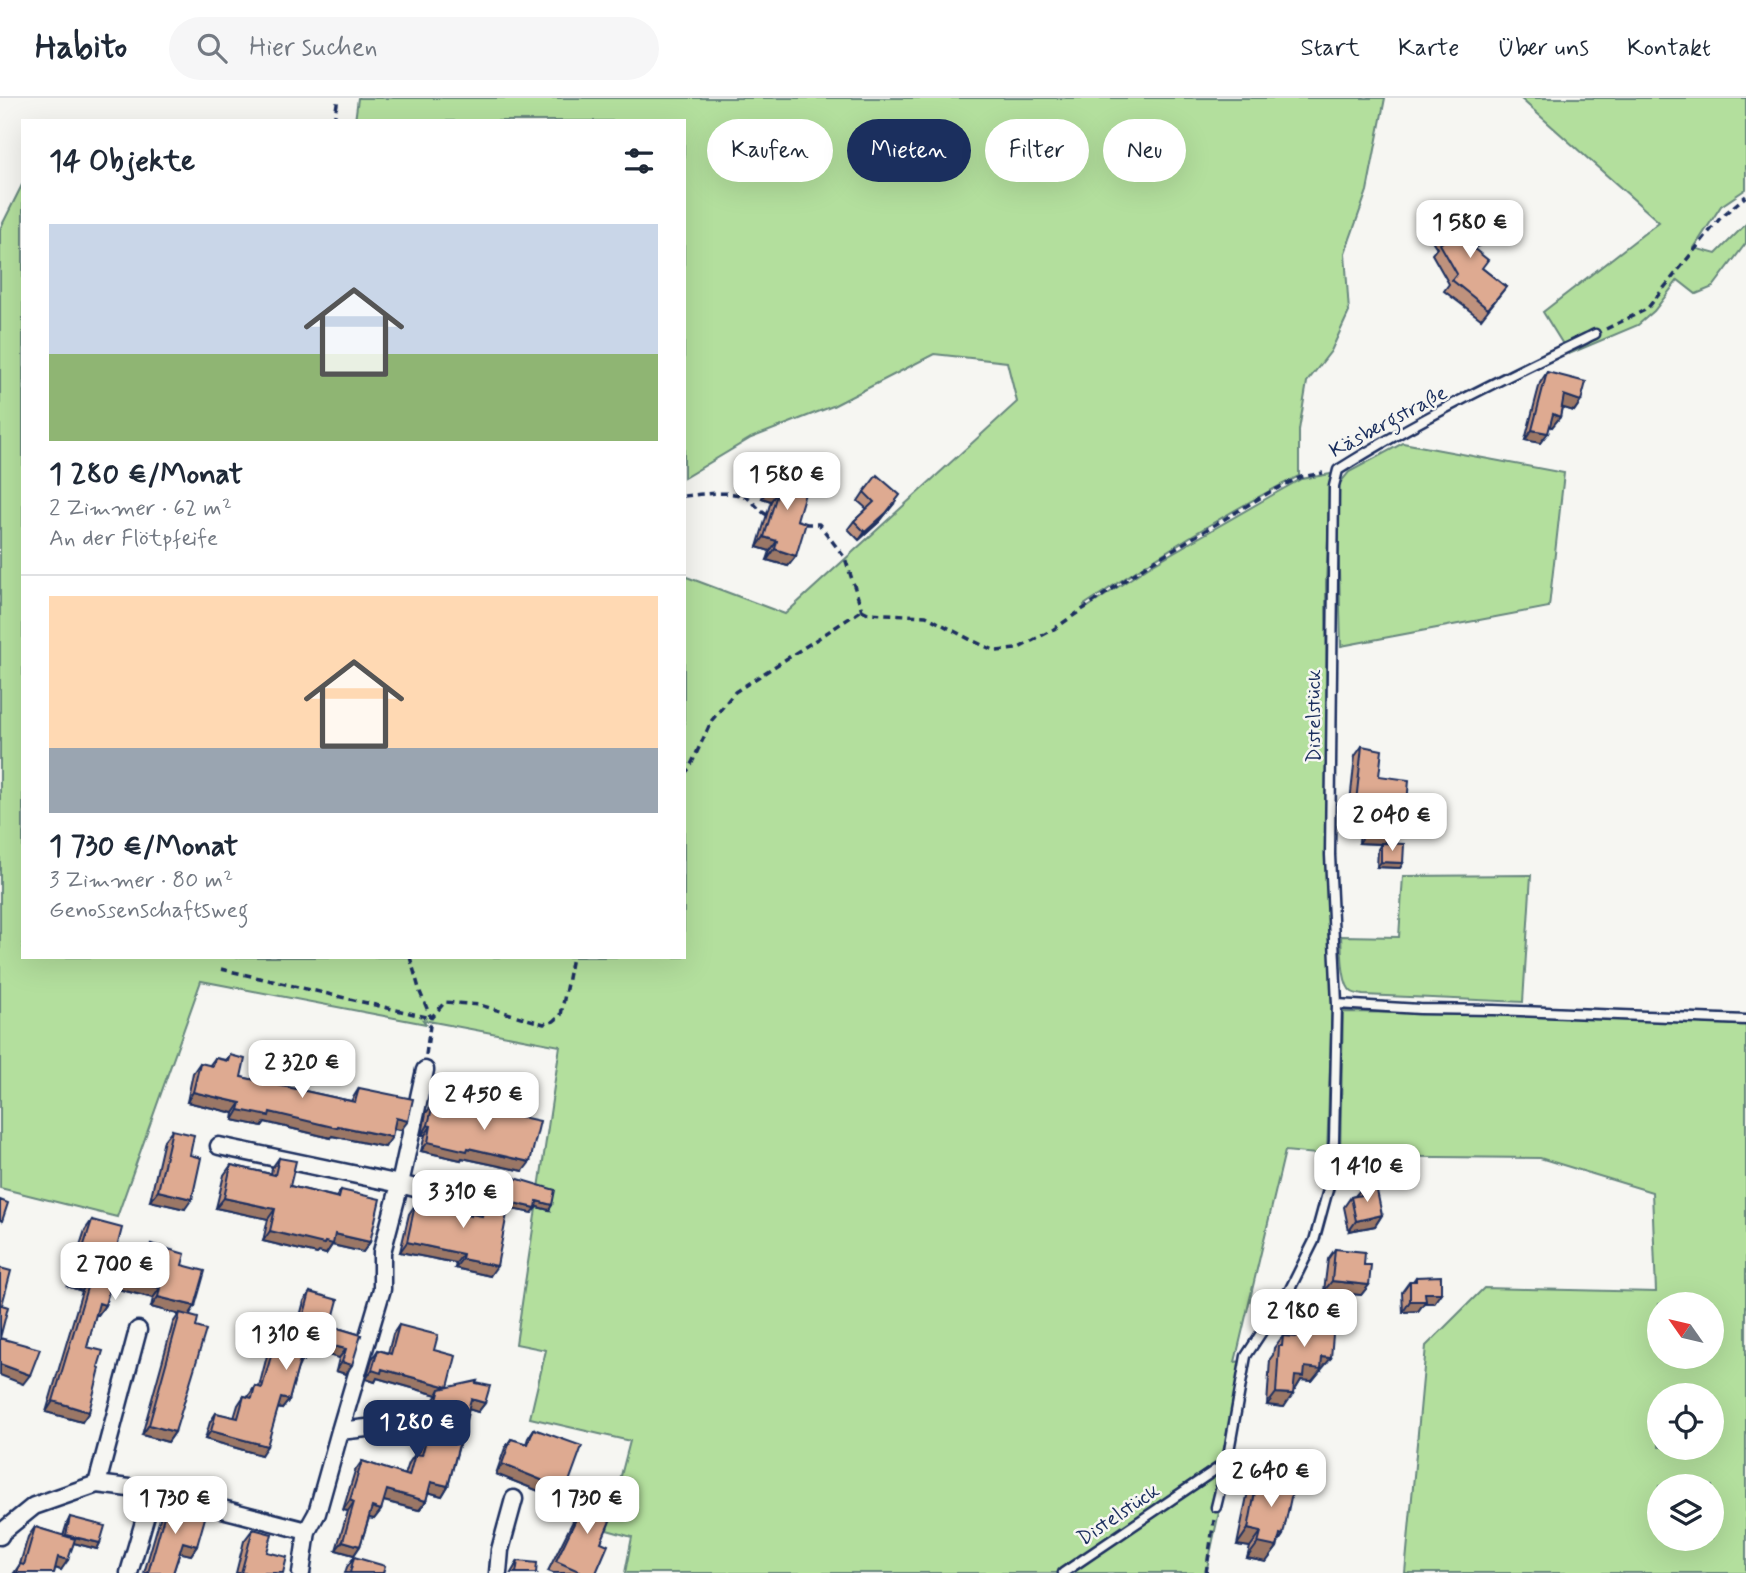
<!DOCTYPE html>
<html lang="de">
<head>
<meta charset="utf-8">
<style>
  body { margin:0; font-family:Mynerve,sans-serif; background:#f6f6f7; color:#1f2937; height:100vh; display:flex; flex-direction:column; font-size:26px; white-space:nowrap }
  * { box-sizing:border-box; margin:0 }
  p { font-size:23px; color:#747a83 }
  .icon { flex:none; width:38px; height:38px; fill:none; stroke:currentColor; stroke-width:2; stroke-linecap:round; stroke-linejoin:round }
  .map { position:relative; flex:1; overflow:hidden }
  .drawer { position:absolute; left:21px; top:21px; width:665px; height:840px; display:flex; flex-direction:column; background:#fff; border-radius:0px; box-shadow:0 7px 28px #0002 }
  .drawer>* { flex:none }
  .guide { position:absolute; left:707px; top:21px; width:665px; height:63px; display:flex; gap:14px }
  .needle { width:46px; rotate:304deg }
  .controls { position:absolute; left:1647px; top:1194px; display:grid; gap:14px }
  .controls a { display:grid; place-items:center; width:77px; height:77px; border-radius:50%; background:#fff; box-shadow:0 7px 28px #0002; font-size:35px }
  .price { position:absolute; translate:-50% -60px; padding:0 16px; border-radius:14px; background:#fff; color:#222; font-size:23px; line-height:46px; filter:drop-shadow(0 2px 4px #0008) }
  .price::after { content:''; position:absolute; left:50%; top:42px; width:21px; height:16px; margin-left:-10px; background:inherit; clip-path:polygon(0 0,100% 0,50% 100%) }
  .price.active { background:#1b2f5e; color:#fff }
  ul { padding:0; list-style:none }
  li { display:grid; align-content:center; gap:14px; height:371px; padding:0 28px }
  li+li { border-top:2px solid #e0e1e3 }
  li span { display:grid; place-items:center; height:217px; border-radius:0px; color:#555 }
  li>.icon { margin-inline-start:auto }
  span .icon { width:126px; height:126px; fill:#fffc; stroke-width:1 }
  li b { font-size:30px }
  h2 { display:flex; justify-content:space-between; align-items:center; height:84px; padding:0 28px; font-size:30px }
  .pill { padding:0 24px; border-radius:32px; background:#fff; box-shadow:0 7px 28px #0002; font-size:24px; line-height:63px }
  .pill.active { background:#1b2f5e; color:#fff }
  header { display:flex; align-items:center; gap:42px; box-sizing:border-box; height:98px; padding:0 35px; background:#fff; border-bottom:2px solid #e0e1e3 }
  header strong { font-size:33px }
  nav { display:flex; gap:38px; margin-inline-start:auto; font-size:24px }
  .search { width:490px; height:63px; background:#f6f6f7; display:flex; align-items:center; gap:18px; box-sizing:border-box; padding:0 24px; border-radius:38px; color:#747a83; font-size:26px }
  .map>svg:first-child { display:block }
  .green { fill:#b3df9d; stroke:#67877e; stroke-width:2; fill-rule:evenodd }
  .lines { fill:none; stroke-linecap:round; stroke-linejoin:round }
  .service-casing { stroke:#1b2f5e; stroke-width:13 }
  .minor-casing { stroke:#1b2f5e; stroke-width:21 }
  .path { stroke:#1b2f5e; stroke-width:3.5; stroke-dasharray:7 5; stroke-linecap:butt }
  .service { stroke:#f6f6f2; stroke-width:8 }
  .minor { stroke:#f6f6f2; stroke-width:16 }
  .wall { fill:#bf927d; stroke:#1b2f5e; stroke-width:2 }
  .shaded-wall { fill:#9b7766; stroke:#1b2f5e; stroke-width:2 }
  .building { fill:#deaa91; stroke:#1b2f5e; stroke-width:2 }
  .labels { text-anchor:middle; stroke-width:5; stroke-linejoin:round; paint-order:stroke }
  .street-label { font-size:21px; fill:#1b2f5e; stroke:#f6f6f2 }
</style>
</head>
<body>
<header>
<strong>Habito</strong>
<div class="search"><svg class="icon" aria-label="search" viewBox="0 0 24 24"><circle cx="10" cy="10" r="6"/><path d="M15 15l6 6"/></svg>Hier suchen</div>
<nav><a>Start</a><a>Karte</a><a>Über uns</a><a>Kontakt</a></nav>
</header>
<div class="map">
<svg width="1746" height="1475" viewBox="0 0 1746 1475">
  <rect width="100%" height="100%" fill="#f6f6f2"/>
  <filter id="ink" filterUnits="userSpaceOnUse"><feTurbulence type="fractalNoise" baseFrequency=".0143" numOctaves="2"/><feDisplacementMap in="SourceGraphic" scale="14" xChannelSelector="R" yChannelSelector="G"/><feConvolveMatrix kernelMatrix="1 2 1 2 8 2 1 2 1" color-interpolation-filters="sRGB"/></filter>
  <g filter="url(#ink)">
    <!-- green -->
    <path class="green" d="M358,0H1385L1367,93L1345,155L1349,214L1331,253L1307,284L1299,332V378C1224,415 1154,461 1084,507L1085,511L1148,469L1276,395L1301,381L1331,376L1326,485L1327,760L1332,909L1327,1057L1285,1053L1235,1264L1242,1263L1224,1359L1059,1475H625L632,1439L607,1432L630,1343L530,1320L546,1252L516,1246L560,948L423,922L426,926L201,883L117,1119L0,1090V131L23,85V859H684V478L785,516L1017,304L1007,264L934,256L833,308L751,340L684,380V23H355Z
      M1520,0H1746V91L1721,108L1694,150L1716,156L1746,126V145L1713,189L1696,196L1678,182L1654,213L1638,227L1569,256L1543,214L1659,124Z
      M1403,345L1564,375L1549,509L1341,548L1338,435L1339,386L1349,374Z
      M1531,777L1523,904L1363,897C1359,896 1355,896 1352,894C1341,887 1342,850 1341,838L1399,839L1403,778Z
      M1343,914L1494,916L1746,927V1475H1405L1426,1248L1484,1190L1656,1194L1652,1094L1540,1060L1340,1058ZM1659,1206H1712V1258H1659ZM1659,1297H1712V1349H1659ZM1659,1388H1712V1440H1659Z
      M1225,1366L1214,1413L1219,1414L1206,1475H1066Z"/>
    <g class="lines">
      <defs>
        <path id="service" d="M1337,906L1420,911L1494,912L1746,922
          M1216,1409L1227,1364L1246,1258L1290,1191L1314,1143L1329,1088L1334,1043L1337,906L1330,757L1334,388L1338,372C1420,320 1508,278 1595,236
          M1063,1475L1227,1364"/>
        <path id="minor" d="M219,1048L400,1086L457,1101
          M340,1333L382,1191V1154L400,1086L425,972
          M97,1386L138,1232
          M0,1438L2,1434L34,1408L97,1386L153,1393L307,1433
          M129,1475L153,1393
          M301,1475L307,1433L317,1415L340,1333L402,1326
          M498,1475L500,1452L514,1401"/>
      </defs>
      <!-- service casing -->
      <use href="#service" class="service-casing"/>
      <!-- minor casing -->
      <use href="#minor" class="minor-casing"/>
      <!-- path -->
      <path class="path" d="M334,23L338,0
        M1606,231L1647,211L1721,119L1746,98
        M684,398C700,396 735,392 748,400C756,406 760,415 770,418
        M804,426H819L845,460L862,512
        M862,512L868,515L926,518L971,542L996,553L1017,551L1054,531L1147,467L1270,394L1301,379L1323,375
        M684,676L689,671L712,622L735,594L862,512
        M410,859L420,894L431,920
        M221,871L431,920
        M426,957L431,920L445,904L480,907L544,926L554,923L561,917L572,859
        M1206,1475L1214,1422"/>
      <!-- service -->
      <use href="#service" class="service"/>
      <!-- minor -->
      <use href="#minor" class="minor"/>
    </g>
    <!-- wall -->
    <path class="wall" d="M1477,124L1491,134L1484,145L1473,150L1482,170L1506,189L1481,221L1444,193L1449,186L1432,156L1437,150L1433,144L1440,133Z
      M1547,274L1581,303L1574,313L1562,309L1560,319L1552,329L1550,328L1540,345L1525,342L1540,285Z
      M775,371L797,422L796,458L788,468L767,462L770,453L757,449L771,403L762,400L768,382Z
      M864,394L894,406L880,423L859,442L848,431L854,423L867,411L858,403Z
      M1362,648L1379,678L1407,706L1400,716L1391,715L1390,737L1383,746L1403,765L1400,770L1377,769L1378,751L1381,746L1359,745L1361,714L1349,713L1355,658Z
      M230,957L241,979L351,1003L359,990L401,1032L394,1031L385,1049L332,1038L331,1040L265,1024L262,1028L233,1022L234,1015L187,1004L193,975L200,965L209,968L215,960L226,962Z
      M433,1006L495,1020L499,1014L523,1073L462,1060L461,1062L421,1053L425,1037H422L426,1015Z
      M172,1032L190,1057L185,1111L150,1103L164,1042Z
      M279,1060L290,1088L336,1099L341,1092L370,1144L363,1154L332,1147L326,1156L319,1154L317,1156L263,1143L268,1121L216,1110L224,1077L231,1067L271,1076L272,1070Z
      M515,1080L549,1112L536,1109L532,1115L508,1110L490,1178L455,1170L456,1165L400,1154L409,1116L415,1107L470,1118L471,1116L478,1117L481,1104L487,1095L508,1099L511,1086Z
      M1361,1091L1382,1117L1375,1128L1349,1133L1344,1109L1351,1099L1355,1098Z
      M92,1122L114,1161L140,1169L144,1156L151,1146L182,1167L189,1218L175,1334L168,1344L142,1337L173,1225L179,1216L151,1209L153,1200L110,1189L105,1207L98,1217L96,1216L87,1249L82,1324L46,1314L82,1193L67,1188L85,1132Z
      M1335,1151L1364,1167L1369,1187L1361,1197L1324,1193L1328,1161Z
      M1416,1179L1434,1205H1424L1418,1213L1403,1214L1402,1194L1410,1183H1413Z
      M310,1194L331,1228L361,1237L346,1276L336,1273L339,1260L307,1251L297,1272L289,1302L282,1311L278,1310L261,1357L205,1341L210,1324L216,1315L234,1320L238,1307L244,1298L248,1299L255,1288L259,1289L271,1242L278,1233L295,1238L304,1203Z
      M1299,1213L1321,1273H1320L1312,1283L1301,1282L1295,1292H1294L1284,1309L1267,1307L1270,1261L1273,1257L1274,1250L1283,1238H1289L1290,1226Z
      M399,1227L434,1252L448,1290L476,1285L485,1305L478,1314L469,1311L448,1388L442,1398L428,1394L426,1403L419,1412L383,1403L381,1412L374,1421L369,1420L360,1448L354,1457L336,1452L348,1413L343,1412L355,1373L362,1363L405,1377L409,1365L415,1356H418L434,1301L437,1297L377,1280L375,1284L366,1281L372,1261L378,1252L388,1255L393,1236Z
      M534,1331L559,1401L496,1376L505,1350L511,1341L526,1346L528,1340Z
      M1258,1378L1283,1437L1278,1445L1277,1449L1266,1464L1247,1460L1250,1449L1237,1447L1248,1393Z
      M590,1392L603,1420L601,1444L596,1475H553L548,1473L583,1403Z
      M169,1401L189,1416L197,1448L191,1457L180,1454L173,1475H144L163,1410Z
      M70,1419L100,1445L97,1451L74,1445L61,1472L55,1470L54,1475H14L20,1466L28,1439L35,1429L63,1438L67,1425Z
      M253,1431L267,1454L283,1475H236L244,1443Z
      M354,1459L383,1475H345L347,1469Z
      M518,1463L536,1475H511Z"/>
    <!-- shaded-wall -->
    <path class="shaded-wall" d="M1491,134L1484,145L1461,157L1468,146Z
      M1564,297L1581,303L1574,313L1557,308Z
      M1553,316L1560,319L1552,329L1546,327Z
      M1532,332L1548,335L1540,345L1525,342Z
      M769,390L778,393L771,403L762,400Z
      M900,397L880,423L859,442L865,434Z
      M764,439L777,443L770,453L757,449Z
      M775,451L796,458L788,468L767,462Z
      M1356,704L1368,705L1361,714L1349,713Z
      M1391,704L1407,706L1400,716L1384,714Z
      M1366,735L1390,737L1383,746L1359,745Z
      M1381,764L1403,765L1400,770L1377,769Z
      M193,994L241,1005L234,1015L187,1004Z
      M239,1012L270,1014L392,1039L385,1049L332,1038L331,1040L265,1024L262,1028L233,1022Z
      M396,1020L408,1023L401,1032L389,1030Z
      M428,1027L431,1028L425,1037H422Z
      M428,1044L468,1050L530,1064L523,1073L462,1060L461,1062L421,1053Z
      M158,1093L192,1101L185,1111L150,1103Z
      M224,1100L275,1111L268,1121L216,1110Z
      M537,1103L552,1107L549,1112L534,1108Z
      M509,1104L536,1110L532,1115L506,1110Z
      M1382,1117L1375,1128L1349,1133L1356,1123Z
      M270,1133L335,1136L370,1144L363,1154L332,1147L326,1156L319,1154L317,1156L263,1143Z
      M407,1144L463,1156L456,1165L400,1154Z
      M462,1161L497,1168L490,1178L455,1170Z
      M74,1178L89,1183L82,1193L67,1188Z
      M113,1178L160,1190L153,1200L106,1188Z
      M1332,1183L1369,1187L1361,1197L1324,1193Z
      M1425,1195H1441L1434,1205H1424L1418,1213L1403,1214L1410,1203Z
      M158,1199L195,1208L188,1219L151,1209Z
      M99,1205L105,1207L98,1217L92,1215Z
      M309,1242L346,1251L339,1260L303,1250Z
      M1322,1259L1331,1260L1312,1283L1301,1282L1295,1292L1286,1291L1295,1278L1305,1269Z
      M342,1264L352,1267L346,1276L336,1273Z
      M0,1266L30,1277L23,1286L0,1277Z
      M382,1271L448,1289L440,1291L437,1297L377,1280L375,1284L366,1281L372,1272Z
      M1276,1295L1293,1296L1284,1309L1267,1307Z
      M281,1300L289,1302L282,1311L274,1309Z
      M471,1301L485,1305L478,1314L465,1310Z
      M53,1303L89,1314L82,1324L46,1314Z
      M149,1327L175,1334L168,1344L142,1337Z
      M211,1333L267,1348L261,1357L205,1341Z
      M502,1366L566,1392L559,1401L496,1376Z
      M431,1384L448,1388L442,1398L424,1393Z
      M387,1392L426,1403L419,1412L380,1402Z
      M350,1402L354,1404L348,1413L343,1412Z
      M372,1409L381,1412L374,1421L366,1419Z
      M1248,1431L1261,1434L1250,1449L1237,1447Z
      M1280,1436L1283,1437L1275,1448L1277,1449L1266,1464L1247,1460L1258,1445Z
      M66,1437L100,1445L97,1451L62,1442Z
      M343,1443L360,1448L354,1457L336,1452Z
      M183,1444L197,1448L191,1457L177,1454Z
      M58,1459L68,1462L61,1472L52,1469Z"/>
    <!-- building -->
    <path class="building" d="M1471,114L1477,124L1482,121L1491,134L1468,146L1488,162L1482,170L1506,189L1488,211L1452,182L1457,176L1440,146L1445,142L1440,133Z
      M1547,274L1586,284L1581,303L1564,297L1560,319L1553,316L1548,335L1532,332Z
      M775,371L809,382L797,422L806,425L796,458L775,451L777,443L764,439L778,393L769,390Z
      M877,377L900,397L886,415L865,434L854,423L874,404L864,394Z
      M1362,648L1382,652L1379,678L1409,682L1407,706L1391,704L1390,737L1366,735L1368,705L1356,704Z
      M1381,745L1404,746L1403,765L1381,764Z
      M230,957L245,961L241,979L355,1004L359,990L413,1001L408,1023L396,1020L392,1039L338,1028L337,1030L270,1014L269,1018L239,1012L241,1005L193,994L200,965L213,968L215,960L228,963Z
      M433,1006L498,1020L499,1014L540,1023L530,1064L468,1050L467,1053L428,1044L431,1028L428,1027Z
      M172,1032L194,1037L190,1057L201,1060L192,1101L158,1093Z
      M279,1060L296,1063L290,1088L339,1100L341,1092L380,1101L370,1144L335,1136L333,1146L325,1144L324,1146L270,1133L275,1111L224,1100L231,1067L275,1077Z
      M515,1080L555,1092L552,1107L537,1103L536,1110L509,1104Z
      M1376,1088L1382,1117L1356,1123L1351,1099L1362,1097L1361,1091Z
      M487,1095L510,1100L497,1168L462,1161L463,1156L407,1144L415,1107L471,1118V1116L482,1118Z
      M0,1102L8,1105L2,1123L0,1122Z
      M92,1122L122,1130L114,1161L144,1170L151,1146L185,1156L182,1167L205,1173L195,1208L158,1199L160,1190L113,1178L105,1207L99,1205L87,1249L103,1253L98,1269L100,1270L89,1314L53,1303L89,1183L74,1178Z
      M1335,1151L1365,1154L1364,1167H1371L1369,1187L1332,1183Z
      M0,1170L11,1173L2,1207L8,1209L0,1240L40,1251L30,1277L0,1266Z
      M1441,1178V1195H1425L1426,1203H1410V1183H1416V1179Z
      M310,1194L338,1202L331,1228L361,1237L352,1267L342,1264L346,1251L309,1242L304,1263L300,1262L289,1302L281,1300L267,1348L211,1333L216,1315L238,1320L244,1298L252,1300L255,1288L262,1290L278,1233L298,1239Z
      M1299,1213L1326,1215L1325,1224L1334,1225L1331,1260L1322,1259L1321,1271L1305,1269L1304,1279L1295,1278L1293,1296L1276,1295L1279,1248H1282L1283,1238L1296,1239Z
      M180,1215L198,1220L196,1229L206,1232L175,1334L149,1327Z
      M399,1227L438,1237L434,1252L456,1258L448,1289L382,1271L381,1275L372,1272L378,1252L391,1256Z
      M477,1283L476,1285L490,1288L485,1305L471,1301L448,1388L431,1384L426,1403L387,1392L381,1412L372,1409L360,1448L343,1443L354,1404L350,1402L362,1363L409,1378L415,1356L422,1357L440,1291Z
      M534,1331L582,1348L566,1392L502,1366L511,1341L528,1346Z
      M1258,1378L1294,1385L1283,1437L1280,1436L1277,1449L1258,1445L1261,1434L1248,1431Z
      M590,1392L611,1402L603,1420L610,1423L601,1444L608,1447L596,1475H583L556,1463Z
      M169,1401L191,1407L189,1416L205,1420L197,1448L183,1444L173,1475H148Z
      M70,1419L105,1428L100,1445L66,1437Z
      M35,1429L75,1441L68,1462L58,1459L54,1475H17L20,1466L24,1467Z
      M253,1431L272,1436L267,1454L287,1459L283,1475H241Z
      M354,1459L385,1468L383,1475H350Z
      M518,1463L537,1465L536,1475H516Z"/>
  </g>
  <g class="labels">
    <!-- street labels -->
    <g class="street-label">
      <text transform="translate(1388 323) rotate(-28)" y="7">Käsbergstraße</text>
      <text transform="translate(1313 618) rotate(-90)" y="7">Distelstück</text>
      <text transform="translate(1118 1416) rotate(-34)" y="7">Distelstück</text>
    </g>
  </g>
</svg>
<div class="controls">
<a><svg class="needle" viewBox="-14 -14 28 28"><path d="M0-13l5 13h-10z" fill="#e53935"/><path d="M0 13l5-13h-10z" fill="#747a83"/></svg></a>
<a><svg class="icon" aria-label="locate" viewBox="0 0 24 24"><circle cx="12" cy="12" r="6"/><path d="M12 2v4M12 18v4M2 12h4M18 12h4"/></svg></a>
<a><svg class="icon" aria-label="layers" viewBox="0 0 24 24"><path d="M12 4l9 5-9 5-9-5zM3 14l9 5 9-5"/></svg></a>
</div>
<b class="price" style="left:1470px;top:162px">1 580 €</b>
<b class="price" style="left:787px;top:414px">1 580 €</b>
<b class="price" style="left:1392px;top:755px">2 040 €</b>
<b class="price" style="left:302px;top:1002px">2 320 €</b>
<b class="price" style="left:484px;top:1034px">2 450 €</b>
<b class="price" style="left:1367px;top:1106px">1 410 €</b>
<b class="price" style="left:463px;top:1132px">3 310 €</b>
<b class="price" style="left:115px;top:1204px">2 700 €</b>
<b class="price" style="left:1304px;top:1251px">2 180 €</b>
<b class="price" style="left:286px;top:1274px">1 310 €</b>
<b class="price active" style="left:417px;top:1362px">1 280 €</b>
<b class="price" style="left:1271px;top:1411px">2 640 €</b>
<b class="price" style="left:175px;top:1438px">1 730 €</b>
<b class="price" style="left:587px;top:1438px">1 730 €</b>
<div class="guide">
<a class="pill">Kaufen</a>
<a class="pill active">Mieten</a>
<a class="pill">Filter</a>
<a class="pill">Neu</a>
</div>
<section class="drawer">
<h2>14 Objekte<svg class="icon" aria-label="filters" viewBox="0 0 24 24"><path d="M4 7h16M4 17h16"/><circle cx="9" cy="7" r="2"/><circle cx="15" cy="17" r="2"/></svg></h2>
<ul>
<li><span style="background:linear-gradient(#c9d6e8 60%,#8fb573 0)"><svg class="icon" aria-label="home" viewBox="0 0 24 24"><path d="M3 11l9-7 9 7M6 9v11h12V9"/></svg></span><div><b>1 280 €/Monat</b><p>2 Zimmer · 62 m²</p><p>An der Flötpfeife</p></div></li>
<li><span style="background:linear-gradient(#ffd9b3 70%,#9aa5b1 0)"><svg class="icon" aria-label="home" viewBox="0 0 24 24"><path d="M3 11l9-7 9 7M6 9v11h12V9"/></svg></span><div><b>1 730 €/Monat</b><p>3 Zimmer · 80 m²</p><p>Genossenschaftsweg</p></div></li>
</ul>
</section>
</div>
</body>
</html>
